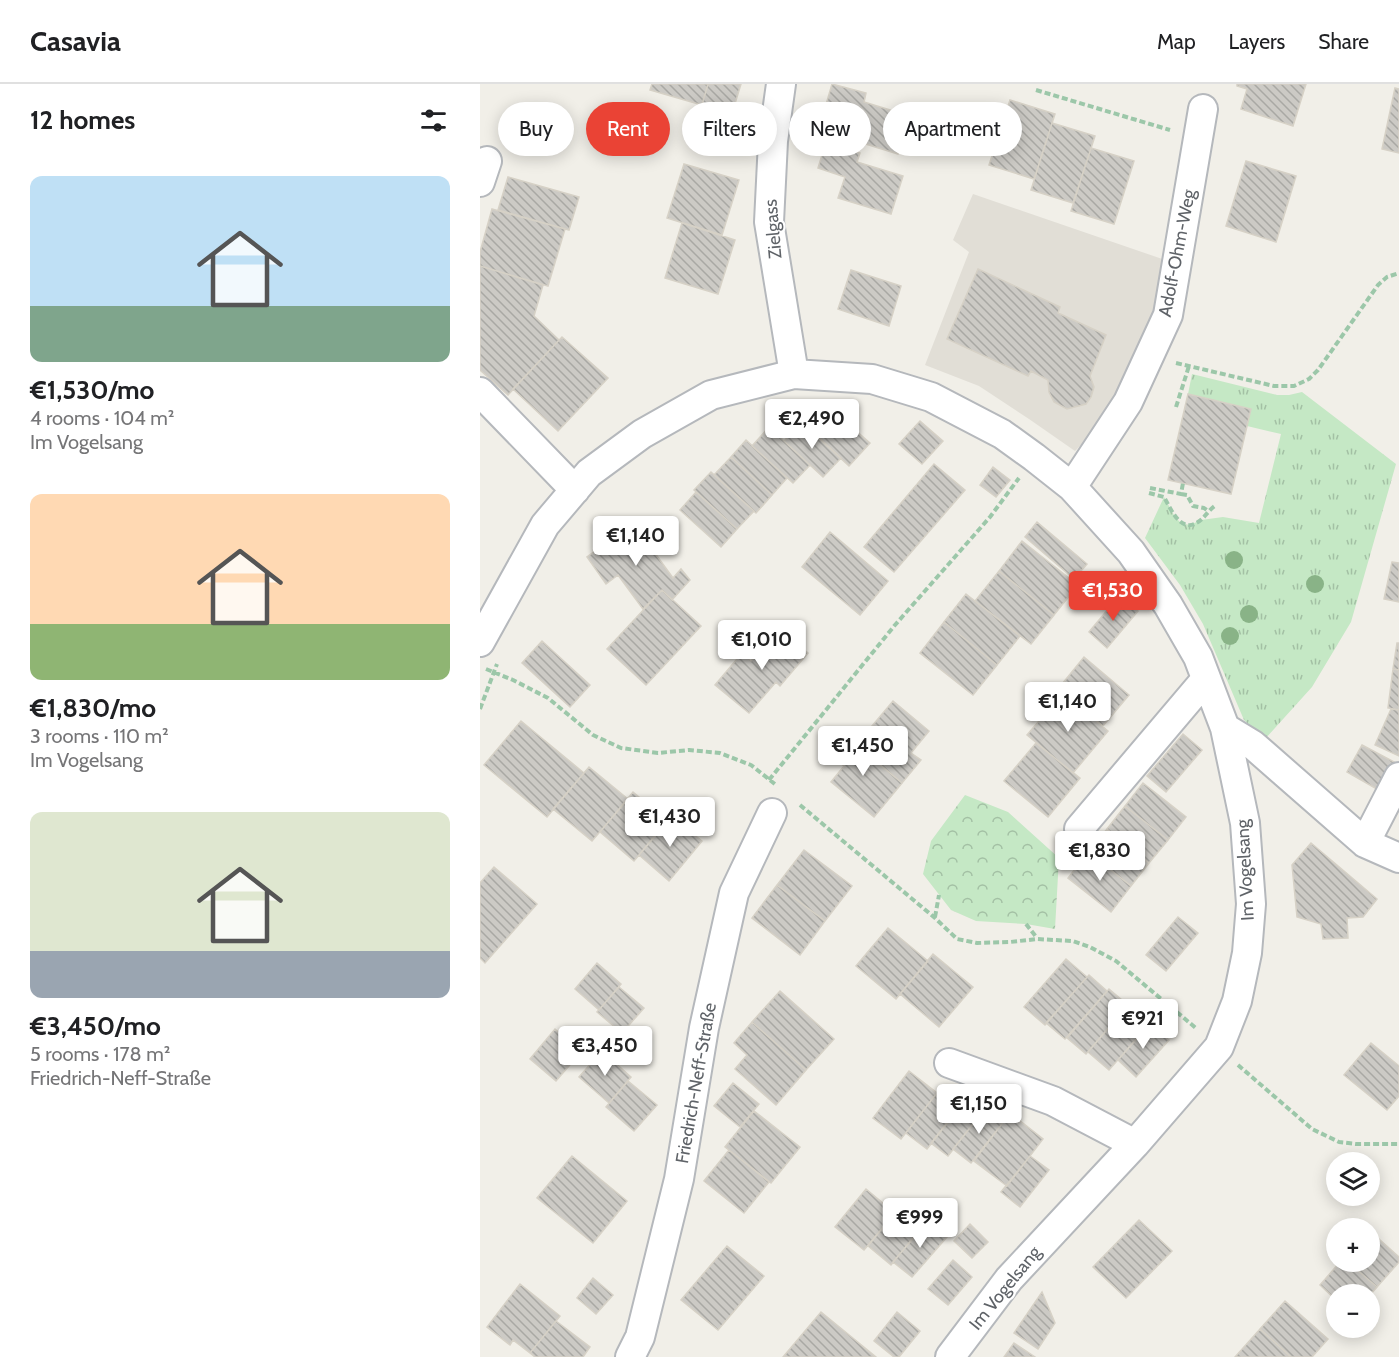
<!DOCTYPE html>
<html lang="en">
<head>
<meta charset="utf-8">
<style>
  body { margin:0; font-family:Cabin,sans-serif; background:#f2f2f2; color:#202124; height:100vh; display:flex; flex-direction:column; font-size:22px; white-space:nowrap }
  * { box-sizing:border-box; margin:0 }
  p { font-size:20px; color:#757577 }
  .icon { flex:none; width:33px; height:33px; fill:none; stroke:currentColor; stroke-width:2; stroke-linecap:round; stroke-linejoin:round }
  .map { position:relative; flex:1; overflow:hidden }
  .sheet { display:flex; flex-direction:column; background:#fff; width:480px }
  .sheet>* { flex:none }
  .hud { position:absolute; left:18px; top:18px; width:570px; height:54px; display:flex; gap:12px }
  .fabs { position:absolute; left:846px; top:1068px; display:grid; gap:12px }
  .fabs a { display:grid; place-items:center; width:54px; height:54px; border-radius:50%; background:#fff; box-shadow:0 3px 15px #0003; font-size:30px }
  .price { position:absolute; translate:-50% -51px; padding:0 14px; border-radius:6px; background:#fff; color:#222; font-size:20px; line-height:39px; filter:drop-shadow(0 2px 3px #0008) }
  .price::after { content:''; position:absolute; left:50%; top:36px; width:18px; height:14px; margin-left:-9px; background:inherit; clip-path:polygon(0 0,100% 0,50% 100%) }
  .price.selected { background:#ea4335; color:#fff }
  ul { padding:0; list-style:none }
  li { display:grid; align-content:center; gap:12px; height:318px; padding:0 30px }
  li span { display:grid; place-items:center; height:186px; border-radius:12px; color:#555 }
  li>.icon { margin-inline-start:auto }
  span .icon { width:108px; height:108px; fill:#fffc; stroke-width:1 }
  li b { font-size:26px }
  h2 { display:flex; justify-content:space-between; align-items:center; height:72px; padding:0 30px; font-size:26px }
  .chip { padding:0 21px; border-radius:27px; background:#fff; box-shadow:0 3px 15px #0003; font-size:21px; line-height:54px }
  .chip.selected { background:#ea4335; color:#fff }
  header { display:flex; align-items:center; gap:36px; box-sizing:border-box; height:84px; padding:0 30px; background:#fff; border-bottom:2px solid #e0e0e0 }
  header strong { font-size:28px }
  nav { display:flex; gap:33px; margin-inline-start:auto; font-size:21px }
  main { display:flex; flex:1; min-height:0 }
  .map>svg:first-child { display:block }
  .education { fill:#e1ded6 }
  .grass { fill:url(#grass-tufts) }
  .park { fill:url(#park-crowns) }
  .building { fill:url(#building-back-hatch); stroke:#d6d1c6; stroke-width:1.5 }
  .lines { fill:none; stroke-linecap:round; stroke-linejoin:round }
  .minor-casing { stroke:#b5b8bc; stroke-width:32 }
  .path { stroke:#9cc7a9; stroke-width:4; stroke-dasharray:6 3; stroke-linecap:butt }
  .minor { stroke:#fff; stroke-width:28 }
  .tree { fill:#89b387 }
  .labels { text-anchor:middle; stroke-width:4.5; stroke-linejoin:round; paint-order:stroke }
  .street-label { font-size:18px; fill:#5f6368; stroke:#fff }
</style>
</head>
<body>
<header>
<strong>Casavia</strong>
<nav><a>Map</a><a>Layers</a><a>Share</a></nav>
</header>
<main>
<section class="sheet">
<h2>12 homes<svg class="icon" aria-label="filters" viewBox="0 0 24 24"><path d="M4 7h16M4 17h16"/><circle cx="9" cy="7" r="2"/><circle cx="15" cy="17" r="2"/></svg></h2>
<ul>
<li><span style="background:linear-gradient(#bfe0f5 70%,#7fa58c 0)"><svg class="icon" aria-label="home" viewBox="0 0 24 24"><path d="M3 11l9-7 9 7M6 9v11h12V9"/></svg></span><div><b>€1,530/mo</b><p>4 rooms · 104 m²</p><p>Im Vogelsang</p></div></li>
<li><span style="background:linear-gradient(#ffd9b3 70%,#8fb573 0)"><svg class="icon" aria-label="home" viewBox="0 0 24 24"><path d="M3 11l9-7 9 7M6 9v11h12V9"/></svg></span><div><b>€1,830/mo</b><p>3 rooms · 110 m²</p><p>Im Vogelsang</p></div></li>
<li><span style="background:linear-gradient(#dfe7d0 75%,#9aa5b1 0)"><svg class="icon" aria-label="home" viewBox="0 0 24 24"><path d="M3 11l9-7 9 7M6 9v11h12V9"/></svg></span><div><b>€3,450/mo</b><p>5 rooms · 178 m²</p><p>Friedrich-Neff-Straße</p></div></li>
</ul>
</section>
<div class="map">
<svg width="919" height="1273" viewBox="0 0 919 1273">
  <defs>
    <pattern id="grass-tufts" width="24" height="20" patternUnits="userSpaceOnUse" patternTransform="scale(1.5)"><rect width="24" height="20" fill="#c5e8c5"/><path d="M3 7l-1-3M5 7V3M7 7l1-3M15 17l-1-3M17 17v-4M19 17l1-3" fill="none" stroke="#a3c0a4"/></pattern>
    <pattern id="park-crowns" width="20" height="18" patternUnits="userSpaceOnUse" patternTransform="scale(1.5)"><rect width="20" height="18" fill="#c5e8c5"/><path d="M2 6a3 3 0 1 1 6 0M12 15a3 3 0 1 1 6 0" fill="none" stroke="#a3c0a4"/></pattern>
    <pattern id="building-back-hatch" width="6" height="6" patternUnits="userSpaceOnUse" patternTransform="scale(1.5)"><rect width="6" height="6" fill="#cccac5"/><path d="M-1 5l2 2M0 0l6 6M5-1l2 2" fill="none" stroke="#a9a8a4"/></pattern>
  </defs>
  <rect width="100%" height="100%" fill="#f1efe8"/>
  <!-- education -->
  <path class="education" d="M493,110L691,178L664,264L620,342L595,367L549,335L499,302L445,281L489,168L473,156Z"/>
  <!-- grass -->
  <path class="grass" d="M712,290L797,311H809L822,308L916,380L871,538L832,603L785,655L764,636L723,540L700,501L665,454L684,413L695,433L700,438L705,440L710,441L721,436L743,433L779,439L801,350L767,342L771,325L708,310Z"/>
  <!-- park -->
  <path class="park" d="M485,711L528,728L579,774L575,845L546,840L496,837L471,826L443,790L451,757Z"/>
  <!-- building -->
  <path class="building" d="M172,0H228L222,21L170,6Z
    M228,0H261L250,36L220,27Z
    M352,0L386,9L384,18L430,32L418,70L350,49L357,28L345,24Z
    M757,0H826L813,42L761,25L767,5L757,2Z
    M915,4L919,5V69L902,65Z
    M530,16L575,30L554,95L509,81Z
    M572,39L615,52L593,119L551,106Z
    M346,58L380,69L377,78L423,92L411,130L358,114L365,93L338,84Z
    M611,64L654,77L634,140L591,127Z
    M766,77L816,92L796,158L746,142Z
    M204,80L259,96L242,151L187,134Z
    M28,93L99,113L89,146L18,126Z
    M12,125L85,145L68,202L0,182V168Z
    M202,139L255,156L238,210L185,194Z
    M0,182L63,201L54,232L79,256L28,311L0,286Z
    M498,185L580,223L578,229L626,251L610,292L614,303L611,313L606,320L587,325L574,318L569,308L568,296L551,287L548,292L467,255Z
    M371,186L421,202L409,242L358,225Z
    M82,253L128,294L78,347L33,305Z
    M708,310L771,325L751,410L688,396Z
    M365,337L390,359L369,382L329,345L333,338Z
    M440,337L463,357L442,380L419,360Z
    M322,338L361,374L343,393L304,357Z
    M289,343L330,381L313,399L272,362Z
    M266,356L307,394L292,411L251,373Z
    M251,373L292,411L276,429L234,391Z
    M454,380L485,406L414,488L384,463Z
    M513,383L530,396L516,413L500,401Z
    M231,388L274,427L257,445L214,406Z
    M216,408L257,445L241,463L200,426Z
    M557,438L607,480L594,495L545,453Z
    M153,439L193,494L201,485L210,496L192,516L182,506L163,525L138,491L126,500L107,473Z
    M350,448L408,497L380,531L322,483Z
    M542,457L598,501L574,531L519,487Z
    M912,478L919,479V518L904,515Z
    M519,487L574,531L551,560L495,517Z
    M182,506L221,542L166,601L127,565Z
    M486,510L540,552L517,581L464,538Z
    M639,512L658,527L627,564L609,548Z
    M464,538L517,581L493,611L440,569Z
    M299,544L328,569L300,602L296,598L269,629L235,601L262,569L271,577Z
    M62,557L110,601L90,623L42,579Z
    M917,559H919V586L913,585Z
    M604,573L649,611L623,642L578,605Z
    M913,585L919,586V626L908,624Z
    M583,609L628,647L593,689L547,651Z
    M413,617L449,647L431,669L441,676L422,699L376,661Z
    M911,625L919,626V672L895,661Z
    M41,637L104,689L67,733L4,681Z
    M703,650L722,666L686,708L667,692Z
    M365,651L422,699L394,733L351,698L364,682L349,670Z
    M556,659L600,694L568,733L524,697Z
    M882,661L918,680L902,708L867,688Z
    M109,683L148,715L112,757L73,725Z
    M663,699L706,733L688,756L645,722Z
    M153,708L188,737L154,777L120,748Z
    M645,722L688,756L669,779L627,745Z
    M191,732L222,757L189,797L159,771Z
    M627,745L669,779L651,802L608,768Z
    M831,759L897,815L883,833L867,834L868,854L843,855L841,840L817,833L812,781Z
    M324,766L372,802L345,837L297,801Z
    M608,768L651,802L631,828L588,794Z
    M14,783L57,820L5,879L0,874V799Z
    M297,801L345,837L320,871L272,834Z
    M698,833L718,849L686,887L666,871Z
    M408,844L448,877L416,915L376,882Z
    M453,870L493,903L459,943L420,910Z
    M586,875L607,893L565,941L544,923Z
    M117,879L141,900L119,926L95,905Z
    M609,891L627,907L585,955L566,939Z
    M139,903L164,924L142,949L117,928Z
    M629,905L648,921L606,970L587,954Z
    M300,907L354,955L326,986L272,938Z
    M650,919L671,938L629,986L608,968Z
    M272,938L326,986L296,1021L255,985L267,971L254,959Z
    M670,940L689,956L656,993L638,976Z
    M75,945L101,968L76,997L50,975Z
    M891,959L919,982V1012L907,1026L864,991Z
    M122,967L151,993L129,1019L99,993Z
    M429,987L457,1009L421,1055L393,1034Z
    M148,997L177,1021L154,1047L126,1023Z
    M253,999L279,1020L260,1043L234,1022Z
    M463,1001L484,1018L447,1065L426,1049Z
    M487,1013L504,1026L468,1072L451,1059Z
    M507,1022L525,1036L491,1079L473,1065Z
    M274,1027L320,1063L291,1099L245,1063Z
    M530,1029L563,1055L527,1102L494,1077Z
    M249,1066L289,1098L264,1129L224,1097Z
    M92,1072L147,1117L113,1159L57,1114Z
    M550,1072L569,1086L540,1123L521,1108Z
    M386,1105L415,1129L384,1166L355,1143Z
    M417,1126L440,1145L411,1181L388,1162Z
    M659,1136L692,1167L646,1214L613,1183Z
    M448,1137L467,1153L432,1193L413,1178Z
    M490,1140L508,1158L492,1174L474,1157Z
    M890,1147L919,1173V1178L897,1203L868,1178H890Z
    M247,1162L284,1192L238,1246L201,1216Z
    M473,1176L492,1193L468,1221L448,1205Z
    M860,1178H868L897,1203L890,1211L856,1210V1216L840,1201Z
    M113,1194L133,1211L116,1230L97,1214Z
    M40,1200L80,1232L50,1269L33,1256L30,1261L7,1243Z
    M562,1208L575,1239L558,1265L534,1249Z
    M805,1217L848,1255L832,1273H811L780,1245Z
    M341,1228L396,1273H303Z
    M417,1228L440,1247L419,1273H414L394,1257Z
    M76,1237L110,1263L103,1273H55L50,1269Z
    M780,1245L811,1273H755Z
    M534,1259L555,1273H524Z"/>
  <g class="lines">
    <defs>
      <path id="minor" d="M301,0L293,57L289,138L314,290
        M0,98L7,77
        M0,308L95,406
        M592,403L648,318L688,231L723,25
        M0,558L65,441L109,389L162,350L231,311L314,290L392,295L451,313L522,350L554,373L592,403L651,468L688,521L718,573L745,644L765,739L771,820L767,869L757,917L739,963L655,1060L529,1195L470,1273
        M745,644L773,661L885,759L919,774
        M599,745L726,595
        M885,759L919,693
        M469,979L573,1017L655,1060
        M150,1273L160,1253L199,1095L224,944L254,809L292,729"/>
    </defs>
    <!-- minor casing -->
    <use href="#minor" class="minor-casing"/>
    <!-- path -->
    <path class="path" d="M556,6L690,46
      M696,279L794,302H814L829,295L838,286L898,201L907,193L919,189
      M696,323L709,282
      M670,404L701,410L703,399
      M669,409L684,413C692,427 702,453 722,435C727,430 730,425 736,421
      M701,410L707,411L713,422L724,424L728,427
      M6,585L33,596L68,614L113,651L141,664L178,669L209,666L240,669L271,681L296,701
      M0,625L17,580
      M289,696L415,541L510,433L539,394
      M320,721L455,834L477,855L497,859L530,858L557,855L593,857L610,863L636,877L717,945
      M455,833L459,811
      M546,840L557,854
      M758,981L832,1045L859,1058L876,1060H919"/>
    <!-- minor -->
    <use href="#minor" class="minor"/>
  </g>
  <!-- trees -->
  <g class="tree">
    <circle cx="754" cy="476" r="9"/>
    <circle cx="835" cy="500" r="9"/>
    <circle cx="769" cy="530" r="9"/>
    <circle cx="750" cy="552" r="9"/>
  </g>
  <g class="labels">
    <!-- street labels -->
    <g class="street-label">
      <text transform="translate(293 145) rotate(-95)" y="6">Zielgass</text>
      <text transform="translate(697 169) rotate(-79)" y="6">Adolf-Ohm-Weg</text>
      <text transform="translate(765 786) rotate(-93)" y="6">Im Vogelsang</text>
      <text transform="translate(216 999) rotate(-80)" y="6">Friedrich-Neff-Straße</text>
      <text transform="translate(525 1204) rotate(-51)" y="6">Im Vogelsang</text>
    </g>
  </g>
</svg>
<div class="fabs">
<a><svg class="icon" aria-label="layers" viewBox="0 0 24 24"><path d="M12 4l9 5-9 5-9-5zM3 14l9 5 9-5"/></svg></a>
<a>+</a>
<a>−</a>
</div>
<b class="price" style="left:332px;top:366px">€2,490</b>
<b class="price" style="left:156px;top:483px">€1,140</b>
<b class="price selected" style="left:633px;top:538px">€1,530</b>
<b class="price" style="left:282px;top:587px">€1,010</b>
<b class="price" style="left:588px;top:649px">€1,140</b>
<b class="price" style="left:383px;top:693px">€1,450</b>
<b class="price" style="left:190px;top:764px">€1,430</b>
<b class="price" style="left:620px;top:798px">€1,830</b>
<b class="price" style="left:663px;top:966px">€921</b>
<b class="price" style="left:125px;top:993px">€3,450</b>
<b class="price" style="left:499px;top:1051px">€1,150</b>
<b class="price" style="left:440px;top:1165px">€999</b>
<div class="hud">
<a class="chip">Buy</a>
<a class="chip selected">Rent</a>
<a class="chip">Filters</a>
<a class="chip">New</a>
<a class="chip">Apartment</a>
</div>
</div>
</main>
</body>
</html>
